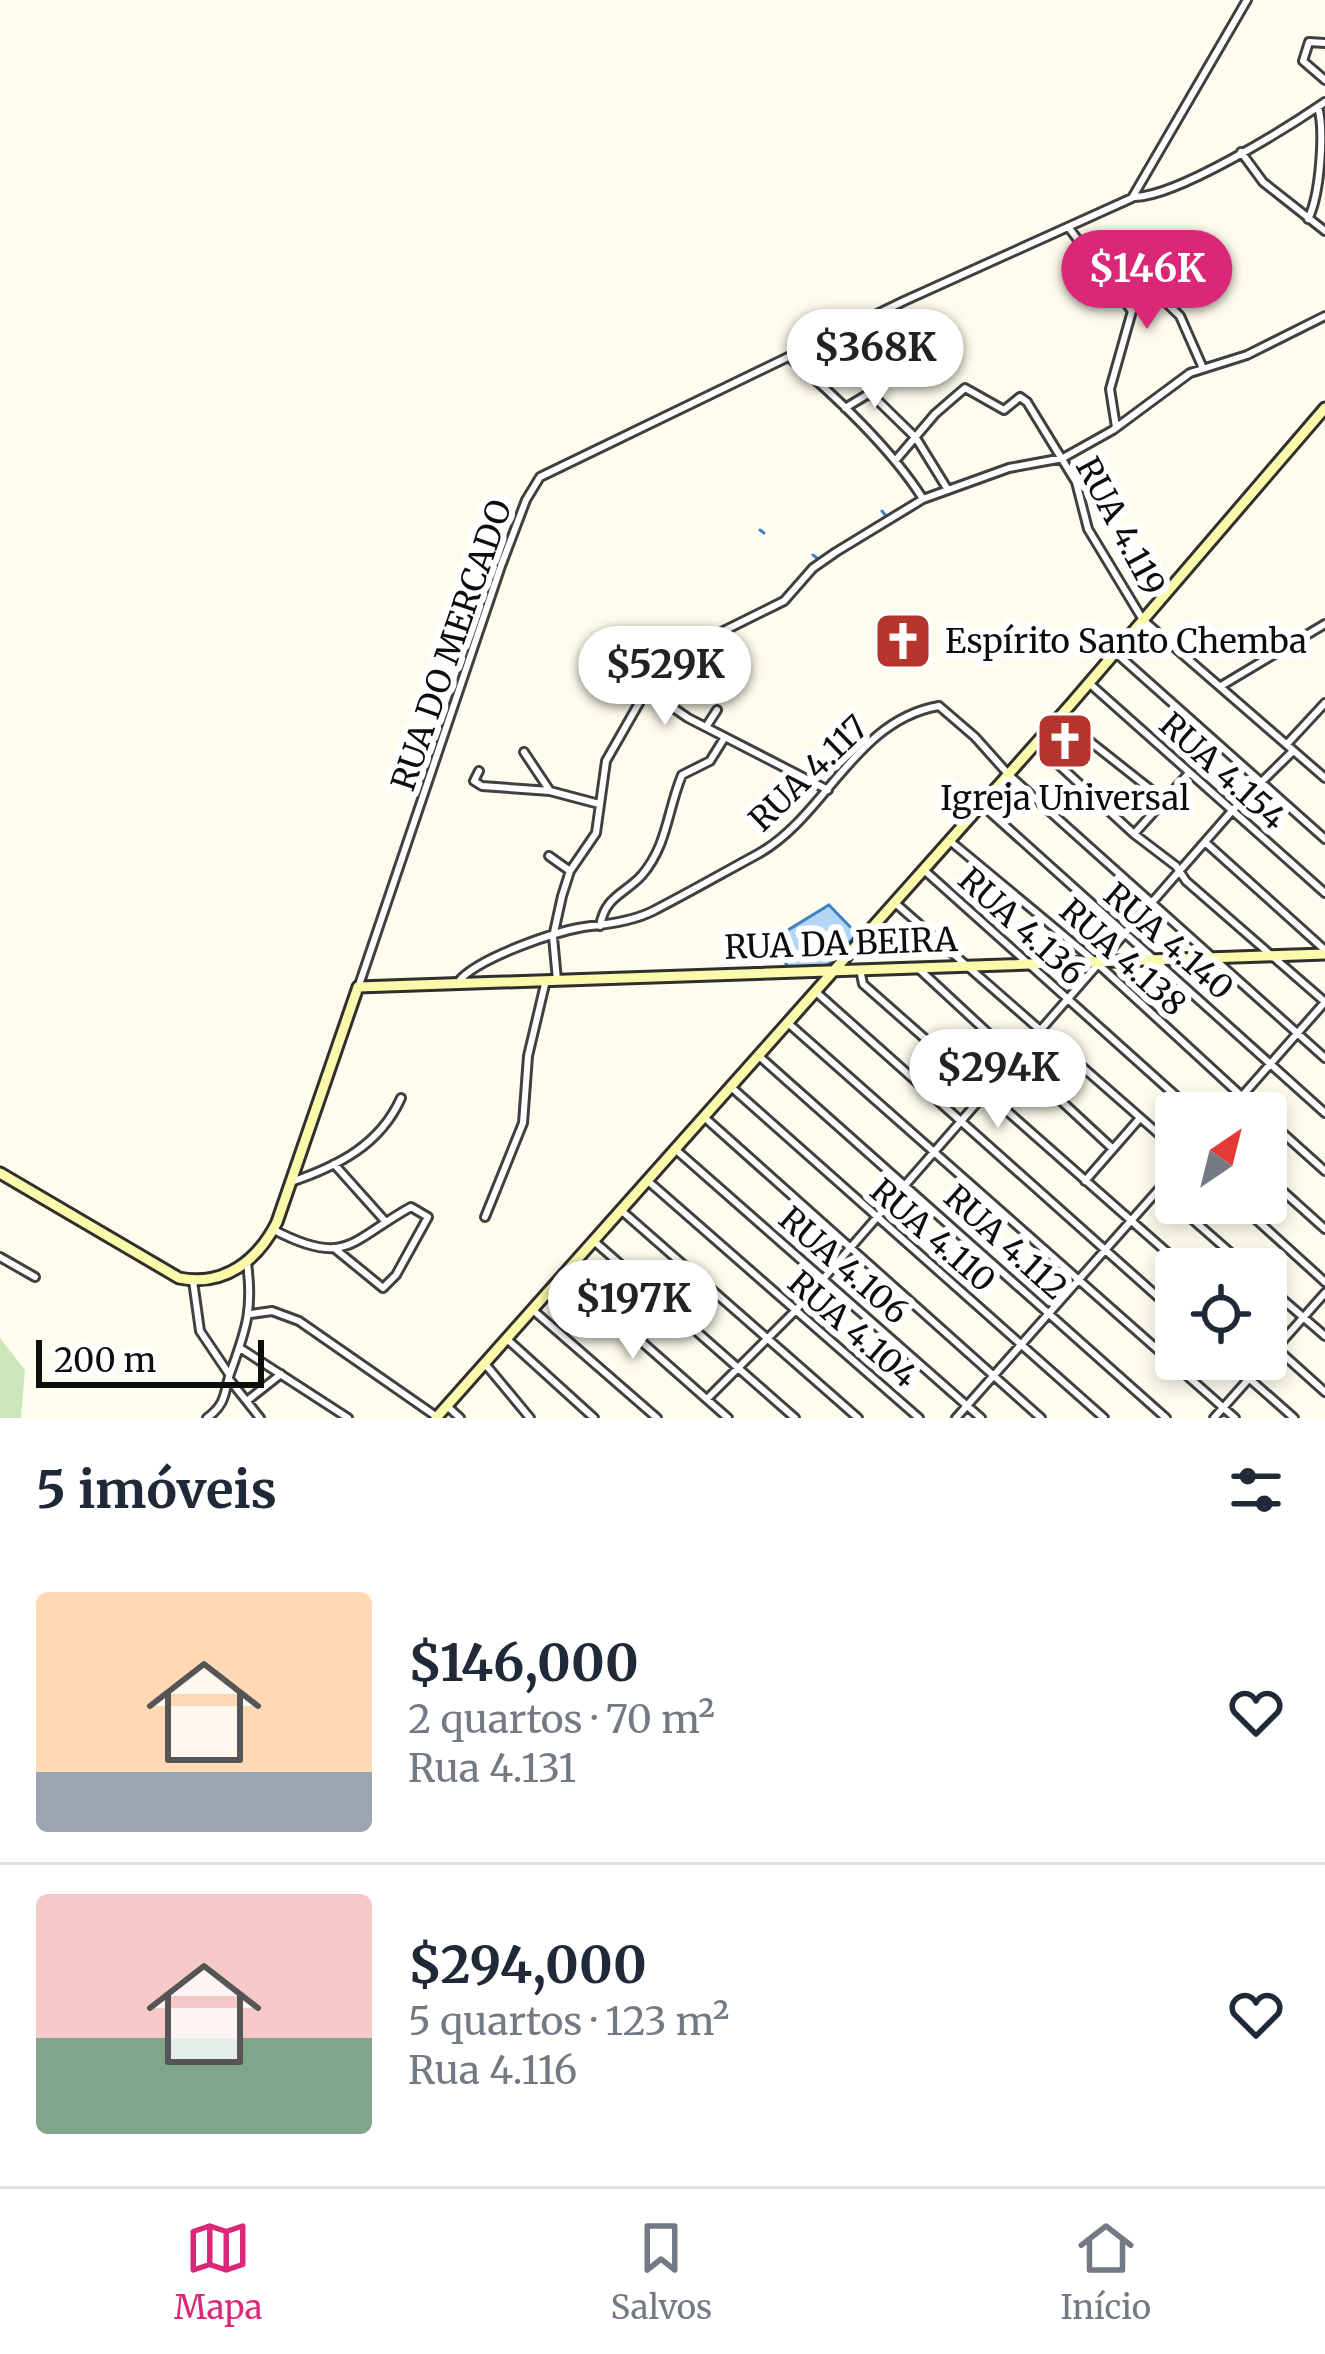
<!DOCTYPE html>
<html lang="pt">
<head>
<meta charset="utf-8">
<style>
  body { margin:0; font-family:Merriweather,serif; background:#f6f6f7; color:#1f2937; height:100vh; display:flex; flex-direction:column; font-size:45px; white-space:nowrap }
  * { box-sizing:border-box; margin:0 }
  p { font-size:39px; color:#747a83 }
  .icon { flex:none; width:66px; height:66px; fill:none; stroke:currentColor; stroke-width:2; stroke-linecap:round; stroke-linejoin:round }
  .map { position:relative; height:1418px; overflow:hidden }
  .details { display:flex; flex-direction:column; background:#fff; flex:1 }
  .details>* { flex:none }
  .needle { width:78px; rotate:35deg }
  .controls { position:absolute; left:1155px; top:1092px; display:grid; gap:24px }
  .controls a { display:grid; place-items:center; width:132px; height:132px; border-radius:12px; background:#fff; box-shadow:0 6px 18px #0003; font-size:60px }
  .scale { position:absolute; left:36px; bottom:30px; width:228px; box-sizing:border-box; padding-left:12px; border:6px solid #0d0d0d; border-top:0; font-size:33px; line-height:42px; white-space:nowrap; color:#0d0d0d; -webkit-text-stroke:9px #fff; paint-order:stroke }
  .price { position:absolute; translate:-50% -102px; padding:0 27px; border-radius:42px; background:#fff; color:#222; font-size:39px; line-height:78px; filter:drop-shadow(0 3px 6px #0008) }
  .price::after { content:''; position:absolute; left:50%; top:72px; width:36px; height:27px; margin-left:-18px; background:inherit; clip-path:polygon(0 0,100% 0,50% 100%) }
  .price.current { background:#db2777; color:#fff }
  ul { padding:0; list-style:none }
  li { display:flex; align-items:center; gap:36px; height:300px; padding:0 36px }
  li+li { border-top:3px solid #e0e1e3 }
  li span { display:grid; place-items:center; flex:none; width:336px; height:240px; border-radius:12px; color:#555 }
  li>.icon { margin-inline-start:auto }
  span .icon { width:144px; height:144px; fill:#fffc; stroke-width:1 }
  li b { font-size:51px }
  h2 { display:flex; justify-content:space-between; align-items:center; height:144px; padding:0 36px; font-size:51px }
  .menu { display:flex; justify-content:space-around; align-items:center; height:168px; border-top:3px solid #e0e1e3; background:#fff; font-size:33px; color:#747a83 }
  .menu a { display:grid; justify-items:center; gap:6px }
  .menu .current { color:#db2777 }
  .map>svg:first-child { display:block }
  .green { fill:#cbe6b9 }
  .water { fill:#b4d5f3; stroke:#3f82c6; stroke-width:3 }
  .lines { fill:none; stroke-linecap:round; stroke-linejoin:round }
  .stream { stroke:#3f82c6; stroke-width:3 }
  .street-casing { stroke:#404040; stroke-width:12 }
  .secondary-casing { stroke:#2f2f2f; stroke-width:15 }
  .street { stroke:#fff; stroke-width:6 }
  .secondary { stroke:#fbfaab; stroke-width:9 }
  .labels { text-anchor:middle; stroke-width:12; stroke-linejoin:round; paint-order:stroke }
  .street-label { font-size:33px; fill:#0d0d0d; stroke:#fff }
  .poi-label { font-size:33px; fill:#0d0d0d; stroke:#fff; text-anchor:start }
</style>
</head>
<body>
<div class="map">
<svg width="1325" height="1418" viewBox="0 0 1325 1418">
  <rect width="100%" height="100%" fill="#fefded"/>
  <!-- green -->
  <path class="green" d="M0,1338L25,1370L21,1418H0Z"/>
  <!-- water -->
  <path class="water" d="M829,905L857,934L826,967L789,968L770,941Z"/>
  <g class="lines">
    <!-- stream -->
    <path class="stream" d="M882,511L886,516
      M760,530L764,533
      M813,555L822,562"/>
    <defs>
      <path id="street" d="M1325,43L1309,42L1303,61L1325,80
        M1241,152L1263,182L1325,231
        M1135,197C1178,196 1287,128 1325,102
        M1308,219C1320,196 1325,131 1318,107
        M1069,228L1131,310
        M1149,286L1180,316L1202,366
        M790,358C834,394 893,451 923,499
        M870,393L916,438L948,490
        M845,408L870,393L879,378
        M1116,427L1110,389L1132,311L1184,239
        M895,461L935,414L965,388L1004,410L1020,397L1027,402L1076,482L1088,529L1143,620L1325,778
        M1116,653L1325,839
        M1089,683L1325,893
        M1221,686L1325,624
        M646,689L688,718L828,790
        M1059,717L1164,800
        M706,727L717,710
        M1035,743L1134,834L1176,866L1186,881L1325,1002L1227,1113
        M1287,744L1325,703
        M479,771L474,781L482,786L550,791L524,752
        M550,791L599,804
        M982,805L1325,1113
        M1134,834L1189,773
        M950,841L1098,964L1260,1113
        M1205,842L1325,950
        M549,856L570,871
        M924,870L1195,1113
        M894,902L1176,1149
        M600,926C605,896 625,894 642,875C668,844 667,811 682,775L710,761L725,737
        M860,969L863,984L1186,1269
        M919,969L1113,1149
        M557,980L553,937L562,896L570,871L596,833L606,761L663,661L784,601L813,568L836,552L923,499L1009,468L1063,458L1113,430L1190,373L1247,355L1325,316
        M458,982C477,958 560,929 591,926C611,924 635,920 653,911C688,893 723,873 758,854C826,816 855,720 939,706L975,737L1009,775L1325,1058
        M359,985L501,566L526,500L540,477L904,301L1132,198L1247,0
        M816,992L1176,1313
        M788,1023L1235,1418
        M759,1056L1166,1418
        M731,1087L1104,1418
        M704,1117L1041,1418
        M1266,1118L1325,1171
        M675,1149L981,1418
        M334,1164L385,1221
        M1266,1176L1325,1229
        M648,1181L919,1418
        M1085,1181L1140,1118
        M291,1182C338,1166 380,1145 401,1098
        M1159,1190L1249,1269
        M1238,1203L1325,1282
        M622,1211L858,1418
        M485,1217L523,1123L528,1056L546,980
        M274,1230C347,1268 351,1240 411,1207L428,1217L396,1275L383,1288L334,1248
        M595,1242L795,1418
        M0,1257L35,1277
        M566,1275L728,1418
        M193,1281L200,1331L229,1374
        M1266,1285L1325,1336
        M534,1311L657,1418
        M251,1314L272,1311L299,1321L437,1417
        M1266,1339L1325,1392
        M508,1340L594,1418
        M240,1348L348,1418
        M1227,1359L1294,1418
        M486,1365L530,1418
        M229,1379L260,1418
        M707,1399L796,1310L1231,812L1293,751
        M248,1400L281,1374
        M447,1406L460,1418
        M207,1418C229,1402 223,1390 232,1368C247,1327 253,1307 247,1263
        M956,1418L1176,1170
        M1214,1418L1325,1293"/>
      <path id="secondary" d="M0,1173L179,1278C225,1287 258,1260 277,1222L358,987L1325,954
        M436,1418L1071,704L1325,408"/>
    </defs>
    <!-- street casing -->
    <use href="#street" class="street-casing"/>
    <!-- secondary casing -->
    <use href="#secondary" class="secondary-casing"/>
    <!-- street -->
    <use href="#street" class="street"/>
    <!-- secondary -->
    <use href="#secondary" class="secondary"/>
  </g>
  <!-- icons -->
  <defs>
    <symbol id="church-square" viewBox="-11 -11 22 22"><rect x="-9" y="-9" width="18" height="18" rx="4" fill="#b5342c" stroke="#fff"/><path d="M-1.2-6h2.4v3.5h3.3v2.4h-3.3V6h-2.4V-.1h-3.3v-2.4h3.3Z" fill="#fff"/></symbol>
  </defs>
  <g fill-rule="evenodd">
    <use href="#church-square" x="870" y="608" width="66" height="66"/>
    <use href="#church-square" x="1032" y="708" width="66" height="66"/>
  </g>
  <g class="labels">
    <!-- street labels -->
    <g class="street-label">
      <text transform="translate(1121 526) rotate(62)" y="12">RUA 4.119</text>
      <text transform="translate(451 645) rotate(-71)" y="12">RUA DO MERCADO</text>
      <text transform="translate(1223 771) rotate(42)" y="12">RUA 4.154</text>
      <text transform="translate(808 773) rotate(-44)" y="12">RUA 4.117</text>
      <text transform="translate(1022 926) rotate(42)" y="12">RUA 4.136</text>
      <text transform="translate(1169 941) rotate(41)" y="12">RUA 4.140</text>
      <text transform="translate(841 943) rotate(-2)" y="12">RUA DA BEIRA</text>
      <text transform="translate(1123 957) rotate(42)" y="12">RUA 4.138</text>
      <text transform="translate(933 1235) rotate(41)" y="12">RUA 4.110</text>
      <text transform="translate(1006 1242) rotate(42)" y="12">RUA 4.112</text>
      <text transform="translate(844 1265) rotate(41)" y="12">RUA 4.106</text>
      <text transform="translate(853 1329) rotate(41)" y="12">RUA 4.104</text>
    </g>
    <!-- poi labels -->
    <g class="poi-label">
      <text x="945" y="653">Espírito Santo Chemba</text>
      <text x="1065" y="810" text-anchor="middle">Igreja Universal</text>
    </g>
  </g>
</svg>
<div class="controls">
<a><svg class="needle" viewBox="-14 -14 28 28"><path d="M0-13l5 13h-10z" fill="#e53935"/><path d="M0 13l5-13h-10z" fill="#747a83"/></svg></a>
<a><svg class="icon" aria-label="locate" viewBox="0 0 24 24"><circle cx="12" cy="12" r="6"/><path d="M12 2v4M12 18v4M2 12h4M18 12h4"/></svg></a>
</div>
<div class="scale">200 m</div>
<b class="price current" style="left:1147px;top:332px">$146K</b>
<b class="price" style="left:875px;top:411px">$368K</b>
<b class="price" style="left:665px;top:728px">$529K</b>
<b class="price" style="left:998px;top:1131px">$294K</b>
<b class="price" style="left:633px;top:1362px">$197K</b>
</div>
<section class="details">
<h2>5 imóveis<svg class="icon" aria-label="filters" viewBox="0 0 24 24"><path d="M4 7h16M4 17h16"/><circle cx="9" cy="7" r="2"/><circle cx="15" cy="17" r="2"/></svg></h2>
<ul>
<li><span style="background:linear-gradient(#ffd9b3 75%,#9aa5b1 0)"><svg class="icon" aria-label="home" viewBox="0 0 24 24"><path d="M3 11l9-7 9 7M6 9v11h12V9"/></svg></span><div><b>$146,000</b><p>2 quartos · 70 m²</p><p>Rua 4.131</p></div><svg class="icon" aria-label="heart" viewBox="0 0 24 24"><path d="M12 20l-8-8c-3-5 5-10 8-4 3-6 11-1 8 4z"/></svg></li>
<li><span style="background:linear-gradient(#f6c9c9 60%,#7fa58c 0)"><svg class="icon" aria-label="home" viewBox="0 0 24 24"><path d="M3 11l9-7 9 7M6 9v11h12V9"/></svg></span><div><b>$294,000</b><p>5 quartos · 123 m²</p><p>Rua 4.116</p></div><svg class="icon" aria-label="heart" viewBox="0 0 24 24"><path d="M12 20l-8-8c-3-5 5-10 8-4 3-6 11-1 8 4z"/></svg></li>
</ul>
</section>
<nav class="menu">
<a class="current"><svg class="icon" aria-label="map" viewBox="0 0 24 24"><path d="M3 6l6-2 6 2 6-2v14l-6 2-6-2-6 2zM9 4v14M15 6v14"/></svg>Mapa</a>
<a><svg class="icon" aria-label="saved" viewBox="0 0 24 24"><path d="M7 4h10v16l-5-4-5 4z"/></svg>Salvos</a>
<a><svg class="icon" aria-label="home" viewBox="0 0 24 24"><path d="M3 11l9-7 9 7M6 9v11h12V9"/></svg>Início</a>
</nav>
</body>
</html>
